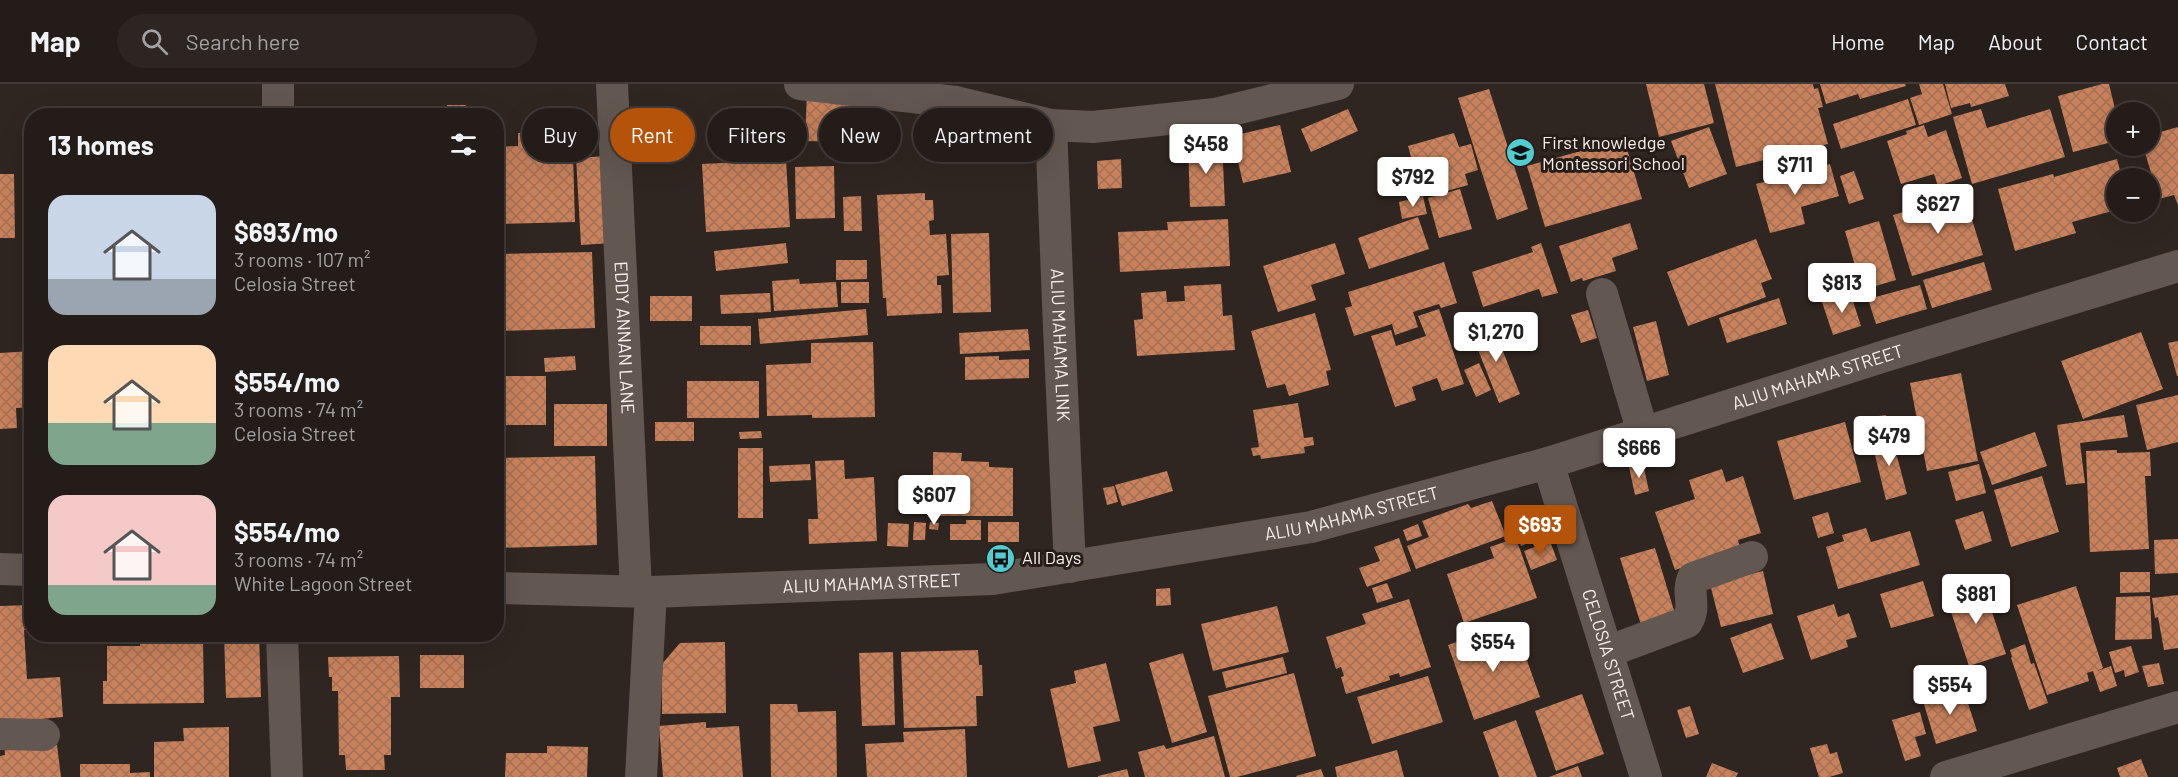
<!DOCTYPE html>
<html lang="en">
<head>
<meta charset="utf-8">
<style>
  body { margin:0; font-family:Barlow,sans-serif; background:#2c2522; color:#f1f3f6; height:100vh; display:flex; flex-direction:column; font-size:22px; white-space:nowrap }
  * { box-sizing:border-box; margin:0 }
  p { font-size:20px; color:#a3a1a2 }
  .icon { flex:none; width:33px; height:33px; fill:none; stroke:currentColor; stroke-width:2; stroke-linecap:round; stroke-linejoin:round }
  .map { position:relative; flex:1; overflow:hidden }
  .sheet { position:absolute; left:24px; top:24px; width:480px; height:534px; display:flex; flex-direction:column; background:#241c19; border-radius:24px; box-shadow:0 6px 24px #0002,0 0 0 2px #413a38 }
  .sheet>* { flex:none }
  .hud { position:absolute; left:522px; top:24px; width:570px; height:54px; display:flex; gap:12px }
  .fabs { position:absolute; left:2106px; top:18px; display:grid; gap:12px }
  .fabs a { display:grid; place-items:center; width:54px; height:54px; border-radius:50%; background:#241c19; box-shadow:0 6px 24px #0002,0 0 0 2px #413a38; font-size:30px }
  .price { position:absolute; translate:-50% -51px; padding:0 14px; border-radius:6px; background:#fff; color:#222; font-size:20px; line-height:39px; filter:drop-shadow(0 2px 3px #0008) }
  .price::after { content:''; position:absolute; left:50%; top:36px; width:18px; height:14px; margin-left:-9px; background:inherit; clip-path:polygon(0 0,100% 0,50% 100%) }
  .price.selected { background:#b45309; color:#fff }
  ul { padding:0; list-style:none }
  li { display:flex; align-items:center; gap:18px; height:150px; padding:0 24px }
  li span { display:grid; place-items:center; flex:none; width:168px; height:120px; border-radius:18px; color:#555 }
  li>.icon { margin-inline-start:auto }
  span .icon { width:72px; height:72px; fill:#fffc; stroke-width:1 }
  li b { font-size:26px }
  h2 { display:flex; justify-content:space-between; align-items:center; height:72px; padding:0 24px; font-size:26px }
  .pill { padding:0 21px; border-radius:27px; background:#241c19; box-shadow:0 6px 24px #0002,0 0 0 2px #413a38; font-size:21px; line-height:54px }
  .pill.selected { background:#b45309; color:#fff }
  header { display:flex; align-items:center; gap:36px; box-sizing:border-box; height:84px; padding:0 30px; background:#241c19; border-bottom:2px solid #413a38 }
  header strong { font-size:28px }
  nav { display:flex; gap:33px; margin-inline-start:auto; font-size:21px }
  .search { width:420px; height:54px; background:#2c2522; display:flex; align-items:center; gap:15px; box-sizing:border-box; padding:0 21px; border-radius:33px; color:#a3a1a2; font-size:22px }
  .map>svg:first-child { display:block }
  .building { fill:url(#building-cross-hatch) }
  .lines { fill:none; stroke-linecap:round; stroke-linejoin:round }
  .minor { stroke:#635751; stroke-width:32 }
  .labels { text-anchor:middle; stroke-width:6; stroke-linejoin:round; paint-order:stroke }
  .poi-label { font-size:18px; fill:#f7f0ed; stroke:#261d18; text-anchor:start }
  .street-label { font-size:18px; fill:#f7f0ed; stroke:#261d18 }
</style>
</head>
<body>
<header>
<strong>Map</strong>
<div class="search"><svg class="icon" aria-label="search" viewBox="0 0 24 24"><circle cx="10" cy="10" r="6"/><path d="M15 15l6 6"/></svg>Search here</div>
<nav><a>Home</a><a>Map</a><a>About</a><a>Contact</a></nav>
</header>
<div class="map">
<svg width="2178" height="693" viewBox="0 0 2178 693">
  <defs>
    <pattern id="building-cross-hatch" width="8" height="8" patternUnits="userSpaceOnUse" patternTransform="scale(1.5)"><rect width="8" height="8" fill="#c9815b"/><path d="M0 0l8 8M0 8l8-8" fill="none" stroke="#a37055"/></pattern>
  </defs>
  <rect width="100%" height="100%" fill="#302621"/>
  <!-- building -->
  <path class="building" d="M1646,0H1704L1714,39L1659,53Z
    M1715,0H1813L1814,5L1818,4L1823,23L1818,24L1828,60L1736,83Z
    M1820,0H1905L1906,2L1860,15L1858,10L1826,20Z
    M1919,0H1943L1952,30L1919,41L1910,14L1922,10Z
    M1945,0H2005L2009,12L1971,23L1970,19L1951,24Z
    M2102,0H2109L2116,29V57L2073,68L2058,12Z
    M1489,5L1528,125L1497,136L1458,14Z
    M807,8L854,9L853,58L805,57Z
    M1908,15L1916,41L1841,65L1833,40Z
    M447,21H466V32H447Z
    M1348,25L1358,47L1311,68L1301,45Z
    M1981,25L1987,44L2050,25L2065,73L1972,100L1953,33Z
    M1280,41L1291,88L1243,99L1232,52Z
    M1924,41L1928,53L1946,46L1962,94L1938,102L1934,90L1901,100L1887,57L1907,50L1906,47Z
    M1709,43L1727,90L1689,104L1671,57Z
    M2178,43V121L2174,111L2159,115L2143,62H2150V51Z
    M541,48V71H573L575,138L496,140V63L518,62V49Z
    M1454,49L1459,63L1471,60L1478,86L1465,90L1468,101L1436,110L1433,98L1419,102L1408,62Z
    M1624,55L1642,115L1545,143L1527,82Z
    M1222,58L1225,122L1190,123L1188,59Z
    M607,72L612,159L581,161L576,74Z
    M1121,75L1122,104L1098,105L1097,77Z
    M2117,75L2122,94H2116V126L2072,138L2076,149L2015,167L1998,105L2053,90L2054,93Z
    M786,76L790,143L706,148L702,80Z
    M1830,80L1839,112L1801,123L1805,140L1770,149L1756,100Z
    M834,82L835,134L796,135L795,83Z
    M1854,87L1864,115L1849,120L1840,92Z
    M0,90H14L15,154H0Z
    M1460,105L1472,145L1439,154L1428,114Z
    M925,109V116H933L934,136L929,137L930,151L946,150L949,191L937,192V201H941L942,229L887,232L886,214H883L877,111Z
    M1964,110L1983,171L1912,192L1893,131Z
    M861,112L862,147H844L843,113Z
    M1423,112L1427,130L1402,135L1399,118Z
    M1418,133L1429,165L1369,185L1358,154Z
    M1228,135L1230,182L1120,188L1118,148L1168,146L1167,138Z
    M1879,137L1896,196L1862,206L1845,147Z
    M1630,139L1638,165L1612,174L1616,187L1583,197L1582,194L1571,198L1559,162Z
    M989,149L991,228L953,229L951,150Z
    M1756,155L1772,195L1761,199L1766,213L1688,242L1667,188Z
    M786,159L788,179L716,187L714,167Z
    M1335,159L1345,190L1311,201L1316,216L1278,228L1263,182Z
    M1541,159L1558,209L1542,213L1539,205L1483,223L1472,188L1533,168L1531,163Z
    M592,168L595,244L496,247V170Z
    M836,176H867V195L836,196Z
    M1444,178L1457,219L1441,224L1439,220L1413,228L1418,243L1395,251L1392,240L1354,252L1345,224L1352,222L1348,208Z
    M1984,178L1992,206L1932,224L1923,196Z
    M799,195L800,200L836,198L838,223L774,227L772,197Z
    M841,198H869V219H841Z
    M1221,200L1223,232L1232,231L1235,266L1137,272L1134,236L1143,235L1141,209L1166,207L1167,218L1185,217L1184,202Z
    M1920,201L1927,225L1876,240L1868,215Z
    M1850,208L1861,242L1833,251L1822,218Z
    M770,209L771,228L721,230L720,211Z
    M650,212H692V237H650Z
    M1779,214L1787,240L1727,259L1719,234Z
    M866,225L868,251L760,260L758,235Z
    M1439,225L1464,300L1442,307L1437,294L1412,303L1416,316L1395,323L1371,252L1391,246L1396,262L1426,252L1418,232Z
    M1588,226L1597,254L1581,259L1571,231Z
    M1315,229L1331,286L1326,287L1329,301L1289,312L1285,300L1267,304L1251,247Z
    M1656,237L1669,291L1647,297L1633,243Z
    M1492,240L1520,310L1499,319L1471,248Z
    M700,242H751V261H700Z
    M1028,245L1030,266L960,270L959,249Z
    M2141,248L2163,305L2083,335L2061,277Z
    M2178,257V292H2177L2168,259Z
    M873,258L875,333L812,334V331L767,332L766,281L811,279V259Z
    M32,267V323L16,324L17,344L0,345V269Z
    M575,272L576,286L545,288L544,274Z
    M999,272V276L1029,275V294L965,296V273Z
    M1479,279L1491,306L1476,313L1464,286Z
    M1961,289L1978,377L1927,387L1910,299Z
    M496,292H546V341H496Z
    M687,297H759V334H687Z
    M2178,311V358L2147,366L2136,321Z
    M1298,319L1304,354L1313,353L1314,361L1304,363L1305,369L1261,375L1260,371L1253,372L1251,364L1259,363L1253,326Z
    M554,320H607V362H554Z
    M1886,331L1889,348L1874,350L1871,333Z
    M2124,331L2128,353L2080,359L2085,399L2066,401L2057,341Z
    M655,338H694V357H655Z
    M1845,338L1861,398L1794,416L1777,357Z
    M761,347L762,354L740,355L739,348Z
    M2035,348L2047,382L1992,401L1980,368Z
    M1891,350L1907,410L1886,416L1871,355Z
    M738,364H763V434H738Z
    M2117,366V369L2150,368L2151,392H2145L2149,465L2090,468L2086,367Z
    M933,368L962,369L961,377L989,378V383L1013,384V432H933Z
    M595,372L597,461L496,464V374Z
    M844,376L845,395L874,393L877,457L809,460L808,435H818L815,377Z
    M810,380L811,396L770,398L769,382Z
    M1643,380L1649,407L1635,411L1629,383Z
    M1979,380L1986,409L1956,417L1948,388Z
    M1722,385L1726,398L1743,392L1761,449L1738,456L1740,464L1675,486L1655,428L1695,415L1689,396Z
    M1167,387L1173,407L1122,422L1115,401Z
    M2042,392L2059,448L2011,463L1994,406Z
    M1114,402L1118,418L1107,421L1103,404Z
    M1492,417L1506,452L1416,485L1407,462L1429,453L1422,437L1468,420L1471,424Z
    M1983,427L1992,457L1965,466L1955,436Z
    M1828,428L1834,449L1818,454L1812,433Z
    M1535,433L1543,453L1521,462L1513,441Z
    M966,436H981V456H950V440H966Z
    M914,438L926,439L925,456H913Z
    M930,438L939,439L938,446L929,445Z
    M988,438H1019V458H988Z
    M888,439L909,440L908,463L887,462Z
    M1418,440L1422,452L1407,457L1403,446Z
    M1866,444L1871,458L1910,447L1920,481L1838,505L1826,463L1844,457L1842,451Z
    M1399,454L1411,487L1367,503L1359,484L1380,477L1374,463Z
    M1516,454L1537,514L1464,539L1447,490L1494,474L1490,463Z
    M2178,455V489L2155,490L2154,456Z
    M1550,457L1557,476L1531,486L1524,467Z
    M1655,464L1676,533L1642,544L1620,474Z
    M1763,487L1773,530L1721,543L1710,500Z
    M2120,488H2150V508L2120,509Z
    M1923,497L1934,532L1891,544L1880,510Z
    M1387,499L1393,514L1377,519L1372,504Z
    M1983,501L2006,570L1969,582L1946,513Z
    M2076,502L2103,584L2097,587L2111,582L2117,602L2100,608L2093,587L2087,589L2089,597L2047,611L2017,521Z
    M1170,504L1171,521L1156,522V505Z
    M2178,511V564L2164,566L2158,533L2155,534L2152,514Z
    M2150,512L2152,555L2115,556L2116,513Z
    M1409,515L1431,583L1400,593L1399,589L1389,592L1390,596L1346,610L1341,593L1344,592L1341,583L1336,585L1326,553L1366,540L1362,530Z
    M1834,520L1838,533L1849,529L1857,553L1846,556L1848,563L1811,576L1797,532Z
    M32,521V546H24L27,595L60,593L63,633L40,635V638L0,641V522Z
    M1277,522L1289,568L1213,587L1201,540Z
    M1771,539L1784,575L1743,589L1730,554Z
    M1498,544L1503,556L1518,551L1540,613L1474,636L1448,561Z
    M224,550H259L261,613L226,614Z
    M431,550H475V553L431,552Z
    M140,554H185V556H203L204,619L103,620V597H107V562H140Z
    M725,558L726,629L662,630V580L680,559Z
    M2025,560L2031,580L2034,579L2048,619L2029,626L2011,574L2012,573L2010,566Z
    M2131,562L2139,588L2125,593L2124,586L2115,589L2109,568Z
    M978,566L979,581H982L983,612H976L977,642L904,644L901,568Z
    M893,568L895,641L862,642L859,569Z
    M1183,569L1207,648L1172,659L1149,579Z
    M420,571H464V604H420Z
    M399,572L400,613H391V671H384L385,686H346L345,671H339L338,607H332V593H329L328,573Z
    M1283,573L1287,589L1226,604L1222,588Z
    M1106,579L1120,637L1093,643L1101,677L1068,684L1050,605L1076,599L1074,587Z
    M2159,579L2164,600L2148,603L2142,582Z
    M1294,589L1316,672L1237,693H1230L1208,612Z
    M1428,592L1443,638L1372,660L1357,613Z
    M1963,604L1977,647L1936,660L1923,617Z
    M1582,610L1604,670L1556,687L1535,627Z
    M770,620H797L798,628L836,627L837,693H771Z
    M1690,622L1699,650L1686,654L1677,626Z
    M1920,628L1926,650L1915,653L1921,672L1905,677L1892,636Z
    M1516,636L1537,693H1499L1483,648Z
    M706,638V644L739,642L743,693H663L659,642Z
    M229,643V693H154V658L184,657L183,644Z
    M965,645L967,693H867L865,660L904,658L903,648Z
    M1214,652L1225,693H1145L1138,668L1164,661L1166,665Z
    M4,659L22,665L57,661L61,693H0V672L5,671Z
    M1827,660L1830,670L1837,668L1843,689L1829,693H1819L1810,664Z
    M547,662L588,663L587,693H505L506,669H547Z
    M1397,666L1404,693H1337L1335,683Z
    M2141,675L2148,693H2120L2117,684Z
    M1712,679L1738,689L1736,693H1706Z
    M80,680H130V689L150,688V693H80Z
    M1578,682L1582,693H1549Z
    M1127,685L1129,693H1098V692Z
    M1321,685L1324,693H1297L1296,692Z"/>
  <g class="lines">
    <!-- minor -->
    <g class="minor">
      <path d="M278,0V32"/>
      <path id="s1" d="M612,0L636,507"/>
      <path d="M800,0L956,18L1051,41L1093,43L1215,30L1338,0"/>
      <path id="s2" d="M1051,41L1059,244L1070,483"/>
      <path d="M1602,210L1643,349"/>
      <path id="s3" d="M1548,379L1646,693"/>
      <path d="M0,485L32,486"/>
      <path id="s4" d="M496,504L651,508L993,495L1311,443L1548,379L1888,271L2178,182"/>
      <path d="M282,550L287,693"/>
      <path d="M1607,568L1687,538C1697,521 1686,510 1693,494L1752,473"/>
      <path d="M0,650L44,651"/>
      <path d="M641,693L651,508"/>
      <path d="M1946,693L2178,623"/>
    </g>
  </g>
  <!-- icons -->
  <defs>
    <symbol id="school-disc" viewBox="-11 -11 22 22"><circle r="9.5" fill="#51ccd1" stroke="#261d18"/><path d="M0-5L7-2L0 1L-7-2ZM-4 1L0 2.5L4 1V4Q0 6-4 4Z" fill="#111"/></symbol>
    <symbol id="bus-disc" viewBox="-11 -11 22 22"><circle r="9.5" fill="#51ccd1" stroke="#261d18"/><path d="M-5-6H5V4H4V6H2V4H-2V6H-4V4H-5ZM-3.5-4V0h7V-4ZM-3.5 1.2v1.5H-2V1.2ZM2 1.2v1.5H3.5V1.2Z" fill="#111"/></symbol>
  </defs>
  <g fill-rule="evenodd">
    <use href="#school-disc" x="1504" y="52" width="33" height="33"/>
    <use href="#bus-disc" x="984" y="458" width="33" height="33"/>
  </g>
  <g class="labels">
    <!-- poi labels -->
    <g class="poi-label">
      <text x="1542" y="65">First knowledge<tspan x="1542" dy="21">Montessori School</tspan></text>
      <text x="1022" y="480">All Days</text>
    </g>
    <!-- street labels -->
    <g class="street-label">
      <text dy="6" stroke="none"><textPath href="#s1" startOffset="254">EDDY ANNAN LANE</textPath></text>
      <text dy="6" stroke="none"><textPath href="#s2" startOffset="220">ALIU MAHAMA LINK</textPath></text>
      <text dy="6" stroke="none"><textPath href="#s4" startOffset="1348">ALIU MAHAMA STREET</textPath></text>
      <text dy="6" stroke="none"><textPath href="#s4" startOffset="862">ALIU MAHAMA STREET</textPath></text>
      <text dy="6" stroke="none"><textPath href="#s4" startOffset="376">ALIU MAHAMA STREET</textPath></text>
      <text dy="6" stroke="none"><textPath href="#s3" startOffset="201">CELOSIA STREET</textPath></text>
    </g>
  </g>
</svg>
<div class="fabs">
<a>+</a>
<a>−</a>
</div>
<b class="price" style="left:1206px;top:91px">$458</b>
<b class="price" style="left:1795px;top:112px">$711</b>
<b class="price" style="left:1413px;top:124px">$792</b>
<b class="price" style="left:1938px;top:151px">$627</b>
<b class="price" style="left:1842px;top:230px">$813</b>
<b class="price" style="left:1496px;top:279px">$1,270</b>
<b class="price" style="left:1889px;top:383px">$479</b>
<b class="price" style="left:1639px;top:395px">$666</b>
<b class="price" style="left:934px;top:442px">$607</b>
<b class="price selected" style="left:1540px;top:472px">$693</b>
<b class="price" style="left:1976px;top:541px">$881</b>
<b class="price" style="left:1493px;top:589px">$554</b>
<b class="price" style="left:1950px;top:632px">$554</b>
<div class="hud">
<a class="pill">Buy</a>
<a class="pill selected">Rent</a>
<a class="pill">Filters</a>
<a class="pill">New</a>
<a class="pill">Apartment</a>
</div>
<section class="sheet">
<h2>13 homes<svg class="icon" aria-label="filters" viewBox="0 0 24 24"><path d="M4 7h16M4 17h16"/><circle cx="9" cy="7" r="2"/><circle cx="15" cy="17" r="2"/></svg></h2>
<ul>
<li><span style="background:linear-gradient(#c9d6e8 70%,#9aa5b1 0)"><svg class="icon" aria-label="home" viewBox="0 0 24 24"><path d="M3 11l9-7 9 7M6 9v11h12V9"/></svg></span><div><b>$693/mo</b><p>3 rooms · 107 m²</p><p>Celosia Street</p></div></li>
<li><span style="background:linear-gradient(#ffd9b3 65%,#7fa58c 0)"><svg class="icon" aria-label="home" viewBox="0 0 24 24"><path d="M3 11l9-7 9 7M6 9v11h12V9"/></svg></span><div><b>$554/mo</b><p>3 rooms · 74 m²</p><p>Celosia Street</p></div></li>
<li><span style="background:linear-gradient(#f6c9c9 75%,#7fa58c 0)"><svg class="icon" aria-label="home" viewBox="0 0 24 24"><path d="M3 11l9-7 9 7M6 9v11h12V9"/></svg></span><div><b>$554/mo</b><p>3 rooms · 74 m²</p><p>White Lagoon Street</p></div></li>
</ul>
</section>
</div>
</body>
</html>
